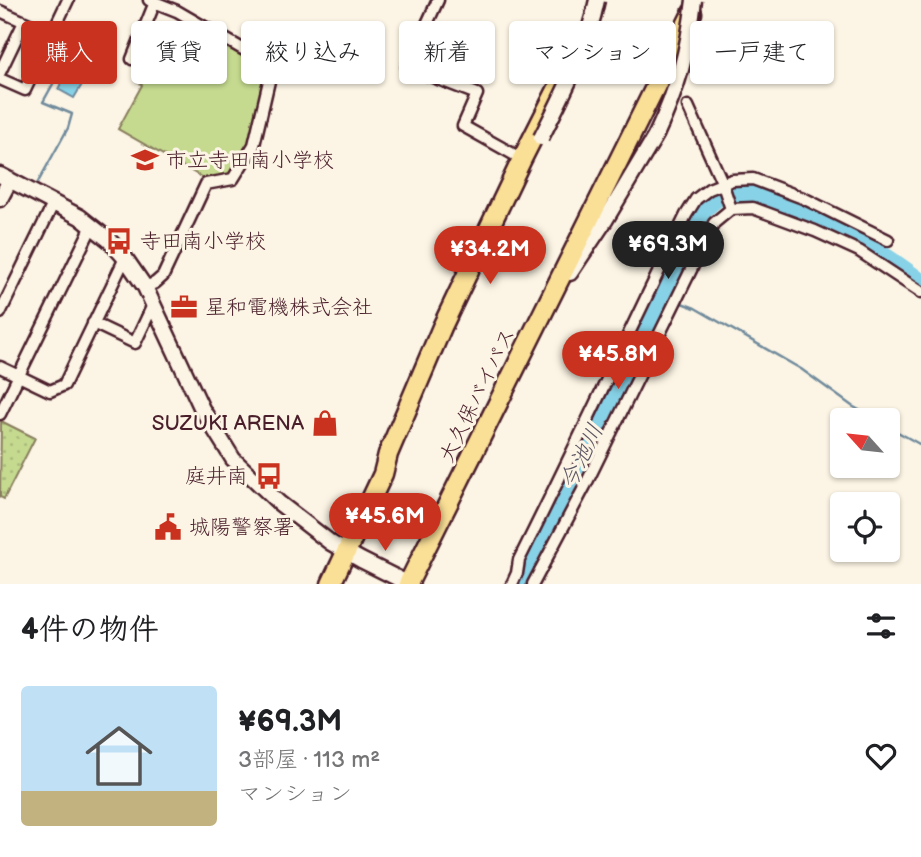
<!DOCTYPE html>
<html lang="ja">
<head>
<meta charset="utf-8">
<style>
  body { margin:0; font-family:"Balsamiq Sans","Klee One",sans-serif; background:#f6f6f6; color:#202124; height:100vh; display:flex; flex-direction:column; font-size:26px; white-space:nowrap }
  * { box-sizing:border-box; margin:0 }
  p { font-size:23px; color:#757577 }
  .icon { flex:none; width:38px; height:38px; fill:none; stroke:currentColor; stroke-width:2; stroke-linecap:round; stroke-linejoin:round }
  .map { position:relative; height:584px; overflow:hidden }
  .panel { display:flex; flex-direction:column; background:#fff; flex:1 }
  .panel>* { flex:none }
  .top-card { position:absolute; left:21px; top:21px; width:880px; height:63px; display:flex; gap:14px }
  .needle { width:46px; rotate:297deg }
  .buttons { position:absolute; left:830px; top:408px; display:grid; gap:14px }
  .buttons a { display:grid; place-items:center; width:70px; height:70px; border-radius:7px; background:#fff; box-shadow:0 2px 5px #0004; font-size:35px }
  .price { position:absolute; translate:-50% -60px; padding:0 16px; border-radius:24px; background:#c8321e; color:#fff; font-size:23px; line-height:46px; filter:drop-shadow(0 2px 4px #0008) }
  .price::after { content:''; position:absolute; left:50%; top:42px; width:21px; height:16px; margin-left:-10px; background:inherit; clip-path:polygon(0 0,100% 0,50% 100%) }
  .price.on { background:#222; color:#fff }
  ul { padding:0; list-style:none }
  li { display:flex; align-items:center; gap:21px; height:175px; padding:0 21px }
  li+li { border-top:2px solid #e0e0e0 }
  li span { display:grid; place-items:center; flex:none; width:196px; height:140px; border-radius:7px; color:#555 }
  li>.icon { margin-inline-start:auto }
  span .icon { width:84px; height:84px; fill:#fffc; stroke-width:1 }
  li b { font-size:30px }
  h2 { display:flex; justify-content:space-between; align-items:center; height:84px; padding:0 21px; font-size:30px }
  .tag { padding:0 24px; border-radius:7px; background:#fff; box-shadow:0 2px 5px #0004; font-size:24px; line-height:63px }
  .tag.on { background:#c8321e; color:#fff }
  .map>svg:first-child { display:block }
  .grass { fill:url(#grass-dots); stroke:#887c5d; stroke-width:2 }
  .garden { fill:#c5da8f; stroke:#887c5d; stroke-width:2 }
  .water { fill:url(#water-waves); stroke:#6f8a9c; stroke-width:2 }
  .lines { fill:none; stroke-linecap:round; stroke-linejoin:round }
  .stream { stroke:#6f8a9c; stroke-width:2.5 }
  .river { stroke:#87d2e7; stroke-width:18 }
  .street-casing { stroke:#4a1f2b; stroke-width:15 }
  .secondary-casing { stroke:#4a1f2b; stroke-width:19 }
  .highway-casing { stroke:#4a1f2b; stroke-width:23 }
  .street { stroke:#fcf5e5; stroke-width:10 }
  .secondary { stroke:#fcf5e5; stroke-width:14 }
  .highway { stroke:#fadf96; stroke-width:18 }
  .secondary-bridge-casing { stroke:#4a1f2b; stroke-width:19; stroke-linecap:butt }
  .secondary-bridge { stroke:#fcf5e5; stroke-width:14 }
  .labels { text-anchor:middle; stroke-width:6; stroke-linejoin:round; paint-order:stroke }
  .poi-label { font-size:21px; fill:#4a1f2b; stroke:#fcf5e5; text-anchor:start }
  .street-label { font-size:21px; fill:#4a1f2b; stroke:#fcf5e5 }
  .water-label { font-size:23px; font-style:italic; fill:#5c5563; stroke:#fcf5e5 }
</style>
</head>
<body>
<div class="map">
<svg width="921" height="584" viewBox="0 0 921 584">
  <defs>
    <pattern id="grass-dots" width="8" height="8" patternUnits="userSpaceOnUse" patternTransform="scale(1.75)"><rect width="8" height="8" fill="#c5da8f"/><path d="M2 2h.1M6 6h.1" fill="none" stroke="#abbb7c" stroke-width="1.8" stroke-linecap="round"/></pattern>
    <pattern id="water-waves" width="16" height="10" patternUnits="userSpaceOnUse" patternTransform="scale(1.75)"><rect width="16" height="10" fill="#87d2e7"/><path d="M0 5q4-4 8 0t8 0" fill="none" stroke="#76b4c6"/></pattern>
  </defs>
  <rect width="100%" height="100%" fill="#fcf5e5"/>
  <filter id="ink" filterUnits="userSpaceOnUse"><feTurbulence type="fractalNoise" baseFrequency=".0143" numOctaves="2"/><feDisplacementMap in="SourceGraphic" scale="14" xChannelSelector="R" yChannelSelector="G"/><feConvolveMatrix kernelMatrix="1 2 1 2 8 2 1 2 1" color-interpolation-filters="sRGB"/></filter>
  <g filter="url(#ink)">
    <!-- grass -->
    <path class="grass" d="M1,421L35,438L4,499L0,497Z"/>
    <!-- garden -->
    <path class="garden" d="M186,21L263,66L265,71V80L249,143L228,176L205,179L118,129L142,85L136,81L160,61L174,28Z"/>
    <!-- water -->
    <path class="water" d="M76,56L93,66L74,98L58,89Z"/>
    <g class="lines">
      <!-- stream -->
      <path class="stream" d="M37,184L68,128L72,114L43,102L74,46
        M661,295L673,299
        M679,302L695,308L801,369L852,406L877,420
        M887,426L921,445"/>
      <!-- river -->
      <path class="river" d="M518,584L704,209C709,205 715,199 721,196C741,188 766,199 784,206C838,226 875,247 921,282"/>
      <defs>
        <path id="street" d="M438,0L407,67L477,94L463,126L522,159
          M0,11L52,34
          M132,59L155,2
          M0,72L24,22
          M0,79L25,90L68,0
          M688,106L722,182L731,209
          M145,287L155,283L163,276L206,184L233,179L254,145L269,81V71L265,62L177,11L149,0
          M0,313L54,202
          M93,323L135,343L153,305
          M0,367L50,391L64,385L125,258
          M0,414L92,226
          M512,584L517,573L519,560C576,446 630,330 686,215L696,199L709,189L732,180L753,179L803,198L888,240
          M533,584L585,486L714,223L731,209L753,208L815,231L859,251L921,292"/>
        <path id="secondary" d="M0,175L80,217L109,240L125,258L145,287L202,409L233,459L279,503L331,543L361,560L409,584
          M0,199L10,180
          M570,273L606,219L656,135"/>
        <path id="highway" d="M331,584L383,474L388,454L442,327L522,159L571,62
          M408,584L692,13"/>
      </defs>
      <!-- street casing -->
      <use href="#street" class="street-casing"/>
      <!-- secondary casing -->
      <use href="#secondary" class="secondary-casing"/>
      <!-- highway casing -->
      <use href="#highway" class="highway-casing"/>
      <!-- street -->
      <use href="#street" class="street"/>
      <!-- secondary -->
      <use href="#secondary" class="secondary"/>
      <!-- highway -->
      <use href="#highway" class="highway"/>
      <defs>
        <path id="secondary-bridge" d="M656,135C678,88 688,52 694,0
          M541,138C563,94 587,49 597,0"/>
      </defs>
      <!-- secondary-bridge casing -->
      <use href="#secondary-bridge" class="secondary-bridge-casing"/>
      <!-- secondary-bridge -->
      <use href="#secondary-bridge" class="secondary-bridge"/>
    </g>
  </g>
  <!-- icons -->
  <defs>
    <symbol id="school-bare" viewBox="-9 -9 18 18"><path d="M0-5L7-2L0 1L-7-2ZM-4 1L0 2.5L4 1V4Q0 6-4 4Z" fill="#c8321e" stroke="#fcf5e5" stroke-width="2.5" paint-order="stroke"/></symbol>
    <symbol id="bus-bare" viewBox="-9 -9 18 18"><path d="M-5-6H5V4H4V6H2V4H-2V6H-4V4H-5ZM-3.5-4V0h7V-4ZM-3.5 1.2v1.5H-2V1.2ZM2 1.2v1.5H3.5V1.2Z" fill="#c8321e" stroke="#fcf5e5" stroke-width="2.5" paint-order="stroke"/></symbol>
    <symbol id="office-bare" viewBox="-9 -9 18 18"><path d="M-6-3h4V-5.5h4V-3h4V5H-6ZM-1-4.5V-3h2v-1.5ZM-6 0V1H6V0Z" fill="#c8321e" stroke="#fcf5e5" stroke-width="2.5" paint-order="stroke"/></symbol>
    <symbol id="shop-bare" viewBox="-9 -9 18 18"><path d="M-5-2.5h2.3a2.7 3.5 0 0 1 5.4 0H5L5.5 6h-11ZM-1.5-2.5h3a1.5 2.3 0 0 0-3 0Z" fill="#c8321e" stroke="#fcf5e5" stroke-width="2.5" paint-order="stroke"/></symbol>
    <symbol id="civic-bare" viewBox="-9 -9 18 18"><path d="M-.6-6.5H3V-4.5H.6V-3L4-1V1h2V6H-6V1h2V-1L-.6-3ZM-1.2 2.5V6h2.4V2.5Z" fill="#c8321e" stroke="#fcf5e5" stroke-width="2.5" paint-order="stroke"/></symbol>
  </defs>
  <g fill-rule="evenodd">
    <use href="#school-bare" x="126" y="141" width="38" height="38"/>
    <use href="#bus-bare" x="100" y="222" width="38" height="38"/>
    <use href="#office-bare" x="165" y="288" width="38" height="38"/>
    <use href="#shop-bare" x="306" y="404" width="38" height="38"/>
    <use href="#bus-bare" x="250" y="457" width="38" height="38"/>
    <use href="#civic-bare" x="149" y="508" width="38" height="38"/>
  </g>
  <g class="labels">
    <!-- poi labels -->
    <g class="poi-label">
      <text x="166" y="167">市立寺田南小学校</text>
      <text x="140" y="248">寺田南小学校</text>
      <text x="205" y="314">星和電機株式会社</text>
      <text x="304" y="430" text-anchor="end">SUZUKI ARENA</text>
      <text x="248" y="483" text-anchor="end">庭井南</text>
      <text x="189" y="534">城陽警察署</text>
    </g>
    <!-- street labels -->
    <g class="street-label">
      <text transform="translate(477 395) rotate(-64)" y="7">大久保バイパス</text>
    </g>
    <!-- water labels -->
    <g class="water-label">
      <text transform="translate(581 456) rotate(-64)" y="8">今池川</text>
    </g>
  </g>
</svg>
<div class="buttons">
<a><svg class="needle" viewBox="-14 -14 28 28"><path d="M0-13l5 13h-10z" fill="#e53935"/><path d="M0 13l5-13h-10z" fill="#757577"/></svg></a>
<a><svg class="icon" aria-label="locate" viewBox="0 0 24 24"><circle cx="12" cy="12" r="6"/><path d="M12 2v4M12 18v4M2 12h4M18 12h4"/></svg></a>
</div>
<b class="price on" style="left:668px;top:281px">¥69.3M</b>
<b class="price" style="left:490px;top:286px">¥34.2M</b>
<b class="price" style="left:618px;top:391px">¥45.8M</b>
<b class="price" style="left:385px;top:553px">¥45.6M</b>
<div class="top-card">
<a class="tag on">購入</a>
<a class="tag">賃貸</a>
<a class="tag">絞り込み</a>
<a class="tag">新着</a>
<a class="tag">マンション</a>
<a class="tag">一戸建て</a>
</div>
</div>
<section class="panel">
<h2>4件の物件<svg class="icon" aria-label="filters" viewBox="0 0 24 24"><path d="M4 7h16M4 17h16"/><circle cx="9" cy="7" r="2"/><circle cx="15" cy="17" r="2"/></svg></h2>
<ul>
<li><span style="background:linear-gradient(#bfe0f5 75%,#c2b280 0)"><svg class="icon" aria-label="home" viewBox="0 0 24 24"><path d="M3 11l9-7 9 7M6 9v11h12V9"/></svg></span><div><b>¥69.3M</b><p>3部屋 · 113 m²</p><p>マンション</p></div><svg class="icon" aria-label="heart" viewBox="0 0 24 24"><path d="M12 20l-8-8c-3-5 5-10 8-4 3-6 11-1 8 4z"/></svg></li>
</ul>
</section>
</body>
</html>
